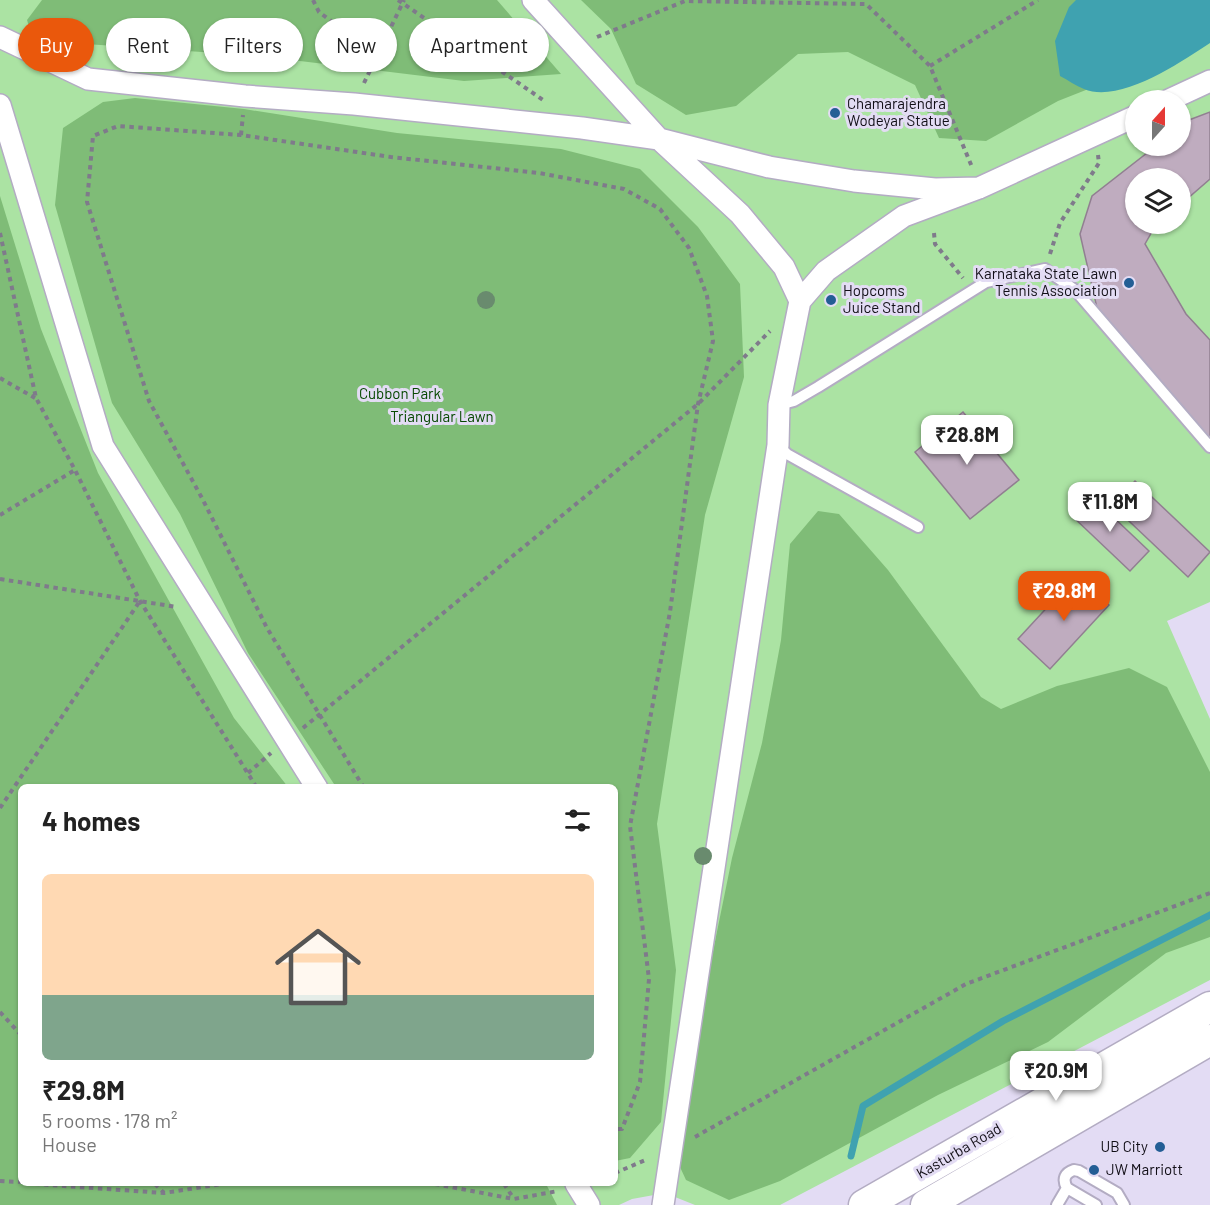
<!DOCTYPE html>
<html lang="en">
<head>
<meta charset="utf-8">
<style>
  body { margin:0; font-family:Barlow,sans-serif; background:#f2f2f2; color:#222; height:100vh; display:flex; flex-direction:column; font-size:22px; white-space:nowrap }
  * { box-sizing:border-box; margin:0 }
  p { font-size:20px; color:#767676 }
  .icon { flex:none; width:33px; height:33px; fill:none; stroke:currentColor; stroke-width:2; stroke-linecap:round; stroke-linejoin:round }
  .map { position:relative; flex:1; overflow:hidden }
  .side { position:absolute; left:18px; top:784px; width:600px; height:402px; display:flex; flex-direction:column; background:#fff; border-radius:9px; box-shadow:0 2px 4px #0004 }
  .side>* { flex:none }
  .guide { position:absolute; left:18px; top:18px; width:600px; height:54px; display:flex; gap:12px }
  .needle { width:39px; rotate:21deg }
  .controls { position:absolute; left:1125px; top:90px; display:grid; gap:12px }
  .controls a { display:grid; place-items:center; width:66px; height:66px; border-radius:50%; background:#fff; box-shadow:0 2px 4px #0004; font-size:30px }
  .price { position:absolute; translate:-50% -51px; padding:0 14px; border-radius:12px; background:#fff; color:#222; font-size:20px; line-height:39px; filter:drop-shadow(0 2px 3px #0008) }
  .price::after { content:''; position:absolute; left:50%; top:36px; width:18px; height:14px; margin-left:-9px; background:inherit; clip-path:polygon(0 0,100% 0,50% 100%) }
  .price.active { background:#ea580c; color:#fff }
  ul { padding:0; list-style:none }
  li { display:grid; align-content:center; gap:12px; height:318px; padding:0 24px }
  li span { display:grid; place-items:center; height:186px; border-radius:9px; color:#555 }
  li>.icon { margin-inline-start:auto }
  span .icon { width:108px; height:108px; fill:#fffc; stroke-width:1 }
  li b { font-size:26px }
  h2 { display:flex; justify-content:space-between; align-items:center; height:72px; padding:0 24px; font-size:26px }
  .pill { padding:0 21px; border-radius:27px; background:#fff; box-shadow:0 2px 4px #0004; font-size:21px; line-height:54px }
  .pill.active { background:#ea580c; color:#fff }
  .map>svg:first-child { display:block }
  .green { fill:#abe3a3; fill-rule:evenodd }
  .forest { fill:#7fbc77 }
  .water { fill:#3fa2b0 }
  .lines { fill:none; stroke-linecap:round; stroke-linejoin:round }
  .stream { stroke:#3fa2b0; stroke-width:7 }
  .building { fill:#bfacbf; stroke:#917f91; stroke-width:1.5 }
  .lane-casing { stroke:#b3acc3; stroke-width:14 }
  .street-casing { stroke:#b3acc3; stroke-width:24 }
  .secondary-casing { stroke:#b3acc3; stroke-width:33 }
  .path { stroke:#7f7a8b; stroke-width:4; stroke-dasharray:4.5 4.5; stroke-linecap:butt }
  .lane { stroke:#fff; stroke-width:10 }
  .street { stroke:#fff; stroke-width:21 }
  .secondary { stroke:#fff; stroke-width:30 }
  .tree { fill:#698b6e }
  .poi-dot { fill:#235e95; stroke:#e3dcf4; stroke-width:2 }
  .labels { text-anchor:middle; stroke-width:6; stroke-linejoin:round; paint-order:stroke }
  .poi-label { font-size:15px; fill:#110e16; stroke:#e3dcf4; text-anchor:start }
  .park-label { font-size:15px; fill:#064800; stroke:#e3dcf4 }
  .street-label { font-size:15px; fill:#110e16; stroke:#e3dcf4 }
</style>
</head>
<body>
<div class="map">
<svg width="1210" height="1205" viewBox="0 0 1210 1205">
  <rect width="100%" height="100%" fill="#e3dcf4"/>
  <!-- green -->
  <path class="green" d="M0,0H1210V602L1167,621L1210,719V980L780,1205H695L665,1193L632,1199L619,1205H0ZM1136,100H1180V146H1136ZM1136,178H1180V224H1136ZM21,788H615V1184H21Z"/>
  <!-- forest -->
  <path class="forest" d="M42,0H497L561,74L464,81L259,56L57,42L31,33L27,20Z
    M581,0H1195L1134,71L1058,101L986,141L939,138L915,85L848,52L798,54L736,106L686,115L636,84L611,29Z
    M135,98L244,109L397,133L561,149L640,169L698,227L740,284L744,377L705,515L657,824L676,970L661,1122L630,1158L615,1161V788L336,787L248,653L180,514L112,403L55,205L63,128L103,102Z
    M0,196L41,329L98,473L234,718L288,787L21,788V1184H546L557,1205H0Z
    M818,511L839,514L888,570L981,697L1001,709L1057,686L1129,668L1167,687L1210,772V937L1166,953L1048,1042L938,1095L780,1181L729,1200L686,1180L680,1167L710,966L732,858L762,743L781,640L790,544Z"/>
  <!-- water -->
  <path class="water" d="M1076,0H1210V43C1181,62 1120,104 1084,89C1076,86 1068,80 1060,76L1055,41L1069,7Z"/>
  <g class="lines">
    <!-- stream -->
    <path class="stream" d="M851,1156L863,1106L1003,1021L1210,915"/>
  </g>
  <!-- building -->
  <path class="building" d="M1210,112V179L1180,205V178H1136V224H1160L1153,230L1145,244L1186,314L1210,340V437L1206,436L1097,308L1080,234L1092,196L1156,146H1180V126L1189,120Z
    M963,412L1019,480L970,519L915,452Z
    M1135,481L1210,552L1188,577L1112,505Z
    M1090,495L1149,551L1130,571L1071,515Z
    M1077,575L1109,605L1050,669L1018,639Z"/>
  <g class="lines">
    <defs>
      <path id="lane" d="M779,405L794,401L818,387L986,282L1045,269L1075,290L1210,447
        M778,445L787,454L918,527
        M1067,1188C1062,1179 1065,1173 1074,1170L1079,1171L1117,1193L1124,1205
        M1057,1205L1067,1188L1096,1205"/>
      <path id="street" d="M533,0L659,139L740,214L784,267L800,301L779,405L778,445L663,1205
        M0,37L88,79L245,96L354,104L582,128L659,139L769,167L854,181L935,189L979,188
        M1169,100L1210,81
        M0,105L103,446L317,788
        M800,301L826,271L904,216L979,188L1136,116
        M576,1184L589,1205"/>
      <path id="secondary" d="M864,1205L1210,1007
        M926,1205L1210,1040"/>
    </defs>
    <!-- lane casing -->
    <use href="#lane" class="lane-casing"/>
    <!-- street casing -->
    <use href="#street" class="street-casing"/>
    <!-- secondary casing -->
    <use href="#secondary" class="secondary-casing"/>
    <!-- path -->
    <path class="path" d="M313,0L319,12L376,55
      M398,0L546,102
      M597,37L685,1L866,4L930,66L972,167
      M930,66L1038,0
      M364,83L404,0
      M241,135L243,115
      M0,233L36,398L75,470L140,601L257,788
      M934,233L935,244L963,278
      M1050,254L1060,223L1099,163L1098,155
      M0,378L35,398
      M0,515L75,470
      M0,579L177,607
      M303,728L698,404L770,331
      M248,773L271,753
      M364,788L267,628L203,500L149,401L87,202L93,136L118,126L241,135L391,157L539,173L624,189L660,209L689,248L707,296L713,341L698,404L670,612L630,826L649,979L640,1082L622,1129H615
      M0,808L140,601
      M0,1012L21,1035
      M695,1137L966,984L1210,893
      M615,1173L648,1159
      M0,1181L21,1182
      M35,1184L164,1193L222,1184
      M155,1184L164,1193
      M435,1184L514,1199L558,1191
      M504,1184L514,1199"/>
    <!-- lane -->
    <use href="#lane" class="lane"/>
    <!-- street -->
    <use href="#street" class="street"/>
    <!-- secondary -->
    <use href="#secondary" class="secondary"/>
  </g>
  <!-- trees -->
  <g class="tree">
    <circle cx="486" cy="300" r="9"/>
    <circle cx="703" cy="856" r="9"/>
  </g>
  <!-- markers -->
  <g class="poi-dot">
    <circle cx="835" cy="113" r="6"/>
    <circle cx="1129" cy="283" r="6"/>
    <circle cx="831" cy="300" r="6"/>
    <circle cx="1160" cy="1147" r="6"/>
    <circle cx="1094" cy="1170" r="6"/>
  </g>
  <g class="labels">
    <!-- poi labels -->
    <g class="poi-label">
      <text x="847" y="109">Chamarajendra<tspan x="847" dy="17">Wodeyar Statue</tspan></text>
      <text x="1117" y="279" text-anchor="end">Karnataka State Lawn<tspan x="1117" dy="17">Tennis Association</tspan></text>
      <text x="843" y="296">Hopcoms<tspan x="843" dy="17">Juice Stand</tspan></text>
      <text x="1148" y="1152" text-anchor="end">UB City</text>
      <text x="1106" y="1175">JW Marriott</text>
    </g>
    <!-- park labels -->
    <g class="park-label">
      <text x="400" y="399">Cubbon Park</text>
      <text x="442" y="422">Triangular Lawn</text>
    </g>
    <!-- street labels -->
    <g class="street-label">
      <text transform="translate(959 1151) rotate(-30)" y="5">Kasturba Road</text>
    </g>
  </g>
</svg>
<div class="controls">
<a><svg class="needle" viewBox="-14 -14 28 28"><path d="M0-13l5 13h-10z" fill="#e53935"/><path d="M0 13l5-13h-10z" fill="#767676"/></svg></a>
<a><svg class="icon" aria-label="layers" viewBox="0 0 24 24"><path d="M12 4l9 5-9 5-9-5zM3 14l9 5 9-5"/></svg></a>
</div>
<b class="price" style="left:967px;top:466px">₹28.8M</b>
<b class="price" style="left:1110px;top:533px">₹11.8M</b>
<b class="price active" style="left:1064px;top:622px">₹29.8M</b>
<b class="price" style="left:1056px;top:1102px">₹20.9M</b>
<div class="guide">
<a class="pill active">Buy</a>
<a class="pill">Rent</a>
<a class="pill">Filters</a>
<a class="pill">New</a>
<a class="pill">Apartment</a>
</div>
<section class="side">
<h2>4 homes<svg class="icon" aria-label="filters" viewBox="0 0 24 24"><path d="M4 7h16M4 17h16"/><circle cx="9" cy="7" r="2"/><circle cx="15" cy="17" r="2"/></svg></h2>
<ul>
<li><span style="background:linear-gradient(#ffd9b3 65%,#7fa58c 0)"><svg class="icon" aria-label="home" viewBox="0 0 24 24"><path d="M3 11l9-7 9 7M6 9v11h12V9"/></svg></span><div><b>₹29.8M</b><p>5 rooms · 178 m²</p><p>House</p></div></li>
</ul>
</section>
</div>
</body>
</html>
